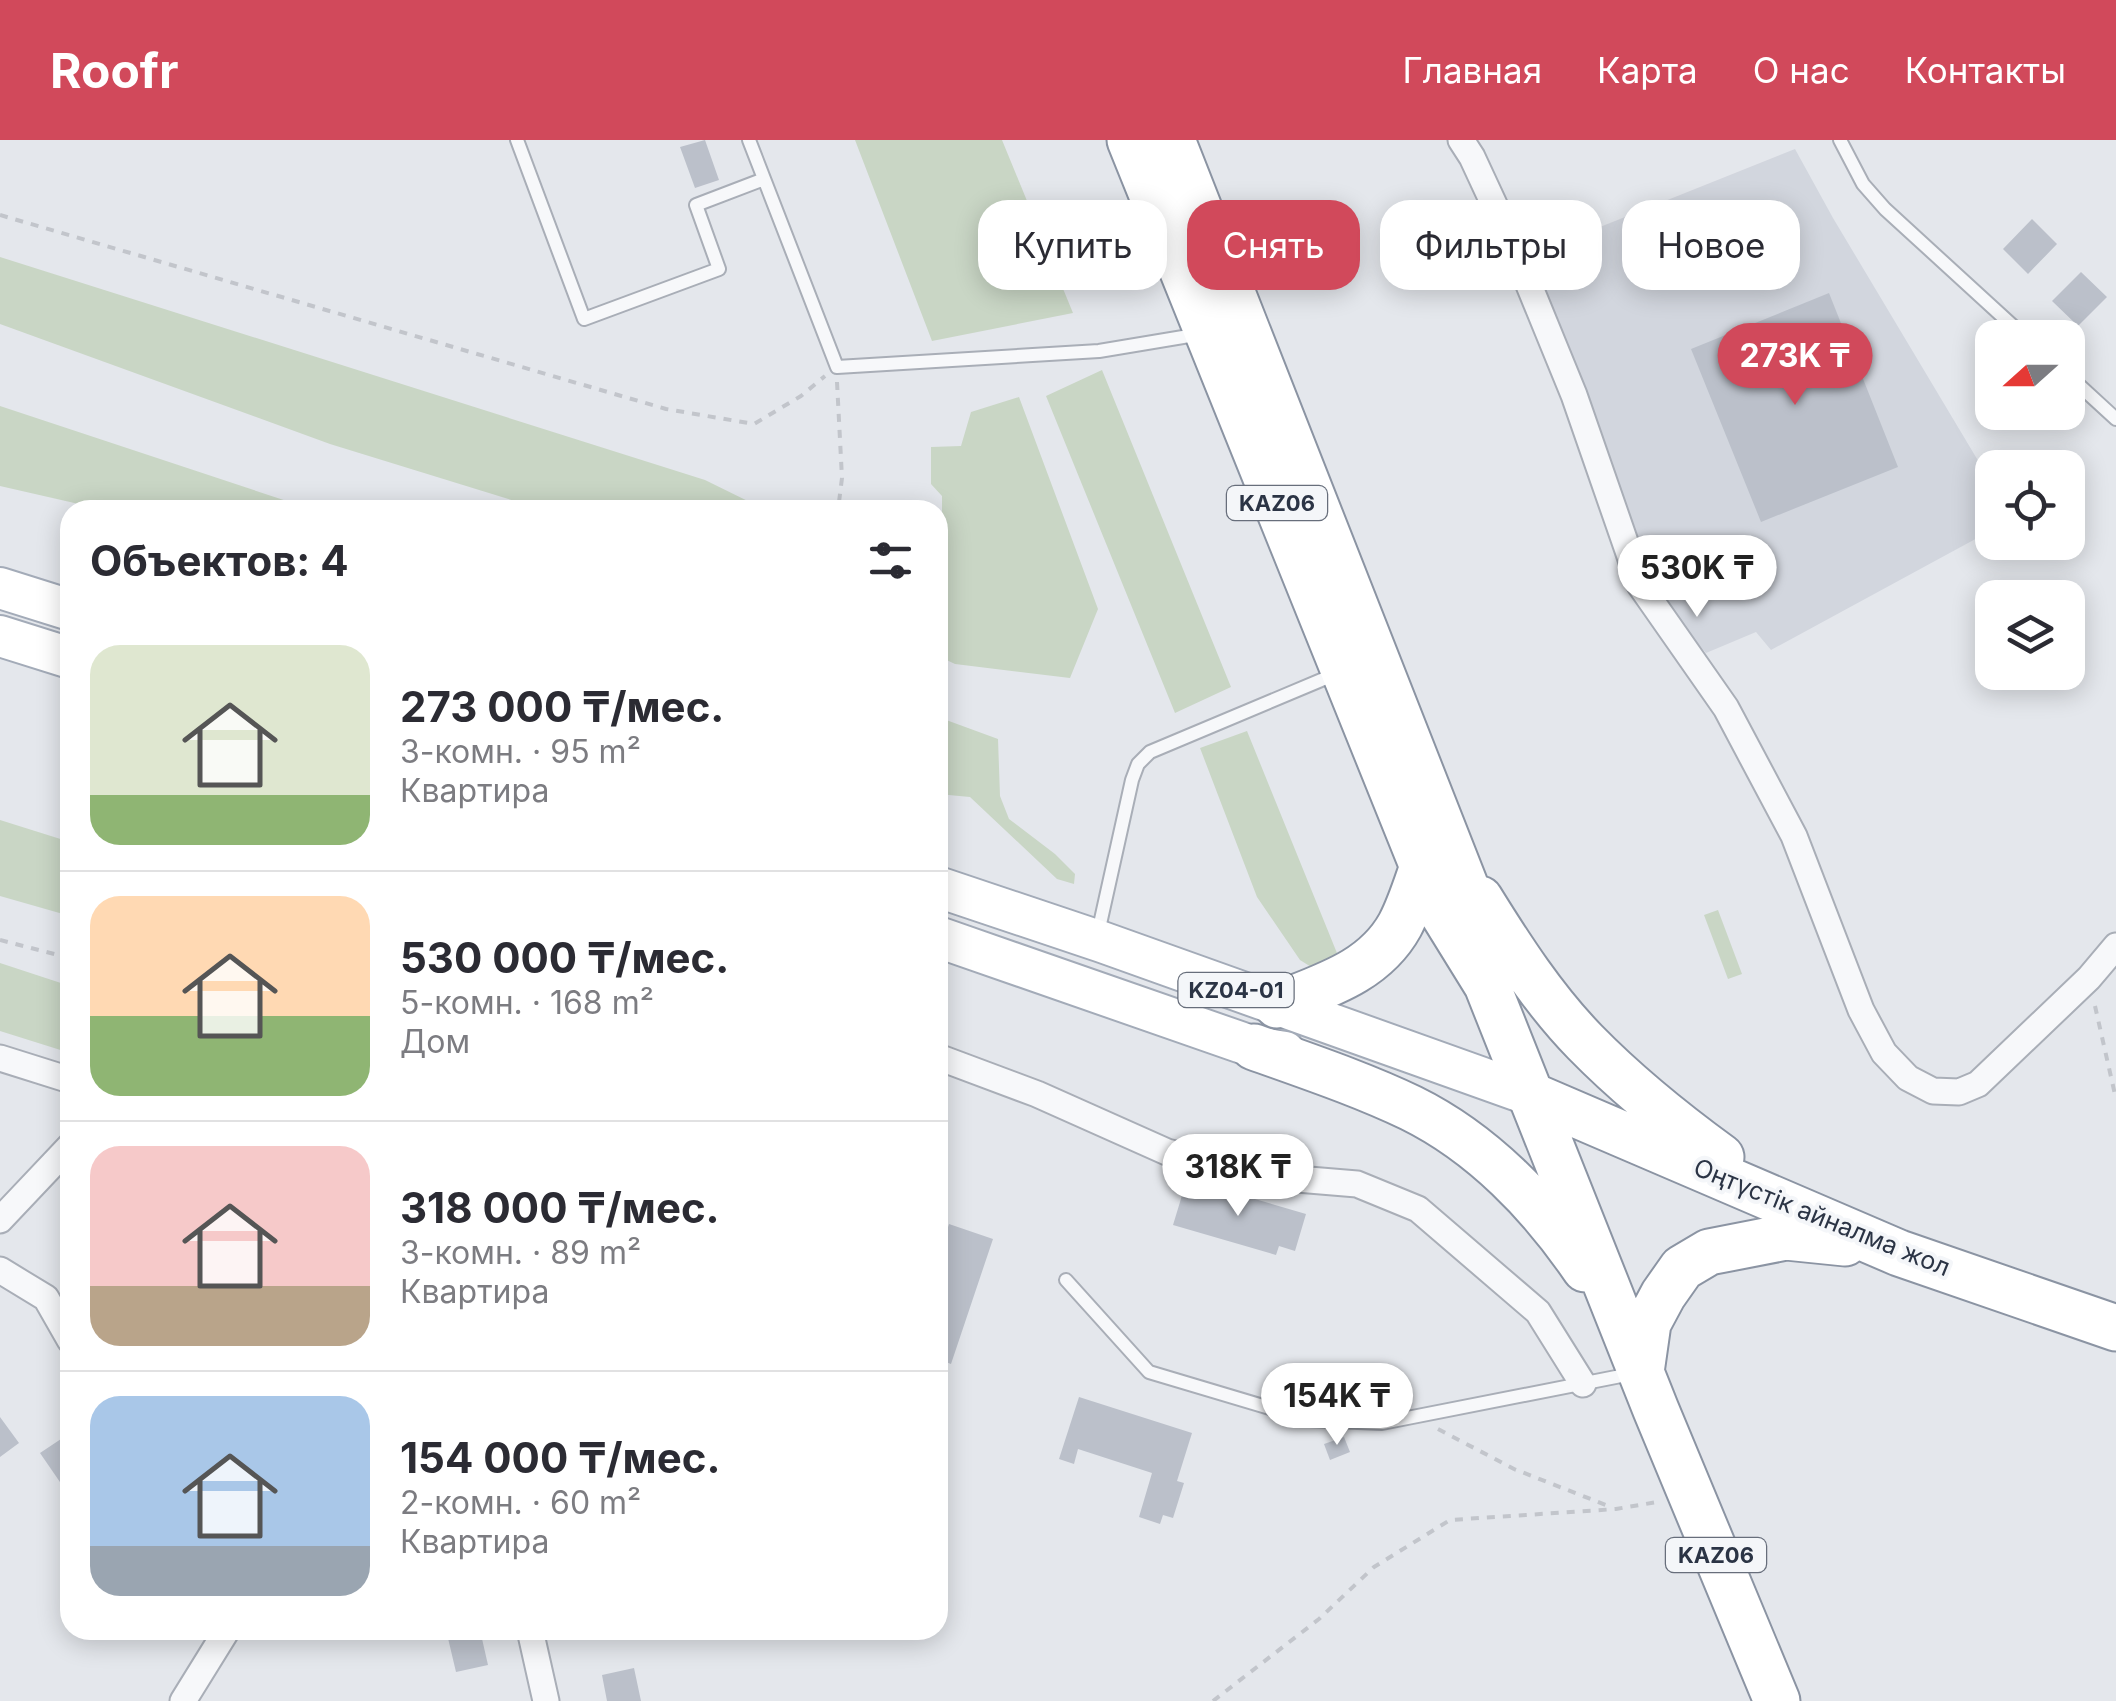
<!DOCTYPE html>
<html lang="ru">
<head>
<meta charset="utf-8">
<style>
  body { margin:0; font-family:Inter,sans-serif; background:#f7f7f7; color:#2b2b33; height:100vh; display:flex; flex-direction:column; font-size:38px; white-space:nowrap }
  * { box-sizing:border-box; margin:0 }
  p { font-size:32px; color:#7c7c81 }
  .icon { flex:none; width:55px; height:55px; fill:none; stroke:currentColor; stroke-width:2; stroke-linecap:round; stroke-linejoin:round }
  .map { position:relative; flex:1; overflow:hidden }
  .side { position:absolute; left:60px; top:360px; width:888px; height:1140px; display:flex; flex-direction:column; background:#fff; border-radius:30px; box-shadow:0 5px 25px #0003 }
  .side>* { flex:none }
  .banner { position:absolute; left:978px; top:60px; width:950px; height:90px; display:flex; gap:20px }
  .needle { width:65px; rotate:249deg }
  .fabs { position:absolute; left:1975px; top:180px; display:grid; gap:20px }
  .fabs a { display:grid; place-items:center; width:110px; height:110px; border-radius:20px; background:#fff; box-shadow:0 5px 25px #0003; font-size:50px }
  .price { position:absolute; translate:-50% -85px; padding:0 22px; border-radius:35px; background:#fff; color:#222; font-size:32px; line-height:65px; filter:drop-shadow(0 2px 5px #0008) }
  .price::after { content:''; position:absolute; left:50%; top:60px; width:30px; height:22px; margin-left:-15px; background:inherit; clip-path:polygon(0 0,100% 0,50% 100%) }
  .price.selected { background:#d1495b; color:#fff }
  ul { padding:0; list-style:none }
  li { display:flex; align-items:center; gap:30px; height:250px; padding:0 30px }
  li+li { border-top:2px solid #e1e1e2 }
  li span { display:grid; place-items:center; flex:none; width:280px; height:200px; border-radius:30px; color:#555 }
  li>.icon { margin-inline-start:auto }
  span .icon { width:120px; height:120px; fill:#fffc; stroke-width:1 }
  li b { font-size:42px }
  h2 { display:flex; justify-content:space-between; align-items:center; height:120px; padding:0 30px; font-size:42px }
  .tag { padding:0 35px; border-radius:30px; background:#fff; box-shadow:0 5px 25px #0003; font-size:35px; line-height:90px }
  .tag.selected { background:#d1495b; color:#fff }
  header { display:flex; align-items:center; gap:60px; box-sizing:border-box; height:140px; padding:0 50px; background:#d1495b; color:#fff }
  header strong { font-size:48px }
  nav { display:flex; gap:55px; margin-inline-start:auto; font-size:35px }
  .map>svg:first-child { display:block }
  .built { fill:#d2d6de }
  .green { fill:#c9d6c5 }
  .building { fill:#bbc0ca }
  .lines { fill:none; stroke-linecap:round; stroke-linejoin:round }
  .lane-casing { stroke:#a9aeb7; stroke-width:16 }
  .street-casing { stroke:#a9aeb7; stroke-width:29 }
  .primary-casing { stroke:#a3abb8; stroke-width:44 }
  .highway-casing { stroke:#8b94a3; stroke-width:49 }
  .path { stroke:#c2c5cb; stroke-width:4; stroke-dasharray:8 8; stroke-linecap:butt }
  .lane { stroke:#f7f8fa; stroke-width:12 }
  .street { stroke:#f7f8fa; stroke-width:25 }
  .primary { stroke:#fff; stroke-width:40 }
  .highway { stroke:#fff; stroke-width:45 }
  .labels { text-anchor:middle; stroke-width:8; stroke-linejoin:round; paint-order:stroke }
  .shield { fill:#f4f6f9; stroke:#676e7b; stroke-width:2.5 }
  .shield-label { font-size:22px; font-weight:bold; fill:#2b3445 }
  .street-label { font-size:25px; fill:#2b3445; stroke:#f4f6f9 }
</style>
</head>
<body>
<header>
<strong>Roofr</strong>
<nav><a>Главная</a><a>Карта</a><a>О нас</a><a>Контакты</a></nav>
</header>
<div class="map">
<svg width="2116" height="1561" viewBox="0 0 2116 1561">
  <rect width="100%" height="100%" fill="#e4e7ec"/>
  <!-- built -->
  <path class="built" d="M1795,9L1833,78L1992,344V390L1771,510L1756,492L1706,513L1651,450L1512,91L1570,99Z"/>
  <!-- green -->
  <path class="green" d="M855,0H1002L1073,173L932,201Z
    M0,117L705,340L766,370H544L330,304L0,184Z
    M1102,230L1231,547L1175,573L1046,256Z
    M1019,257L1098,469L1070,538L955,524L938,516V408L942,399V356L931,344V307L961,306L971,272Z
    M0,266L314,370H105L0,346Z
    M938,577L998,599L1000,656L1009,679L1055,714L1075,734L1074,744L1057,739L970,657L938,654Z
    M1247,591L1341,823L1332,840L1300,820L1257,757L1200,608Z
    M0,680L70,702V776L0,756Z
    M1718,770L1742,834L1728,839L1704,775Z
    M0,823L70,846V913L0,891Z"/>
  <!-- building -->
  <path class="building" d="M705,0L719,40L695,48L680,7Z
    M2032,79L2057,104L2028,134L2003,109Z
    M2081,132L2107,157L2078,186L2052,161Z
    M1829,153L1898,327L1761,382L1691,209Z
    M1187,1039L1306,1074L1295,1111L1279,1106L1276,1115L1173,1085Z
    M949,1084L993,1099L951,1224L938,1219V1208L946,1182L938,1179V1118Z
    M1383,1248L1385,1271L1372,1272L1370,1249Z
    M1079,1257L1192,1293L1177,1341L1184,1343L1173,1378L1163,1375L1160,1384L1139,1377L1152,1333L1078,1309L1074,1324L1059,1319Z
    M0,1277L19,1303L0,1317Z
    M70,1293V1340L62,1345L40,1313Z
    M1344,1297L1350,1312L1330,1320L1324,1304Z
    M464,1490H480L488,1525L456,1532L447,1494Z
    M634,1528L641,1561H607L602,1535Z"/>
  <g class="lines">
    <defs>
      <path id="lane" d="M517,0L584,179L719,129L696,65L764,39
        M749,0L837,227L1099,211L1201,194
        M1840,0L1863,44L1885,69L2026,198
        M2068,235L2116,279
        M1098,793L1132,640L1138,624L1150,612L1338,533
        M1066,1140L1149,1232L1310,1280L1382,1283L1631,1234"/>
      <path id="street" d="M1461,0L1472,17L1511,101L1574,255L1640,445L1726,568L1794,696L1861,870L1884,913L1908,938L1933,951L1959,952L1978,944L2089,838L2116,806
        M938,917L1037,954L1167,1012L1273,1037L1357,1044L1418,1069L1538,1172L1583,1244
        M0,918L70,940
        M0,1080L70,1006
        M0,1130L46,1158L70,1200
        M530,1490L546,1561
        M183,1561L227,1490"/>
      <path id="primary" d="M0,448L70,470
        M0,496L70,518
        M938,747L1102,802L1533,956
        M938,797L1254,907L1285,912"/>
      <path id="highway" d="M1130,0L1440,769L1487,845L1656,1270L1777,1561
        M1172,0L1470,758L1481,814
        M1480,759C1511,809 1544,860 1585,902C1627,945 1673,982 1721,1017
        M1277,865C1324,846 1374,832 1400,785C1410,766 1416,746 1423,726
        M1254,907C1307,926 1361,944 1411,968C1482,1003 1541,1064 1585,1129
        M1533,956L1899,1113L2116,1188
        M1641,1232L1648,1183L1663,1155L1682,1128L1709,1112L1786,1097L1845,1103"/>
    </defs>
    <!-- lane casing -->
    <use href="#lane" class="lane-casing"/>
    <!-- street casing -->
    <use href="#street" class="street-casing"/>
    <!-- primary casing -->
    <use href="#primary" class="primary-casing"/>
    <!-- highway casing -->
    <use href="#highway" class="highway-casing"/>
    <!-- path -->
    <path class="path" d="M0,75L666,269L754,284L801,256L825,236
      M837,242L842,338L838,370
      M0,800L70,818
      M2095,866L2116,959
      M1438,1289L1514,1329L1611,1367
      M1213,1561L1319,1479L1374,1427L1450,1380L1616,1369L1657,1362"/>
    <!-- lane -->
    <use href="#lane" class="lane"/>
    <!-- street -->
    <use href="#street" class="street"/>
    <!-- primary -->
    <use href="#primary" class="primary"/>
    <!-- highway -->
    <use href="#highway" class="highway"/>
  </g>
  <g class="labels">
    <!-- shield labels -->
    <g class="shield">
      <rect x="1227" y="346" width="100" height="34" rx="8"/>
      <rect x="1178.5" y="833" width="115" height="34" rx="8"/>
      <rect x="1666" y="1398" width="100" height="34" rx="8"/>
    </g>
    <g class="shield-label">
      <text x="1277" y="371">KАZ06</text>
      <text x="1236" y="858">KZ04-01</text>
      <text x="1716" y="1423">KАZ06</text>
    </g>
    <!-- street labels -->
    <g class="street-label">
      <text transform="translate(1822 1077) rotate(22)" y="9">Оңтүстік айналма жол</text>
    </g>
  </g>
</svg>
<div class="fabs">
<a><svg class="needle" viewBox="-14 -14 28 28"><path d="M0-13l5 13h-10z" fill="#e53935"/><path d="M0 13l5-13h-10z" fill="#7c7c81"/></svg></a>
<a><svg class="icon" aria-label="locate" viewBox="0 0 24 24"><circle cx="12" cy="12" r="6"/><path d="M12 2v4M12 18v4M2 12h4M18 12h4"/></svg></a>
<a><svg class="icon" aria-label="layers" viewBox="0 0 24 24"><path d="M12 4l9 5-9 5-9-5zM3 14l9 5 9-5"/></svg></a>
</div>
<b class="price selected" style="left:1795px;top:268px">273K ₸</b>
<b class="price" style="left:1697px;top:480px">530K ₸</b>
<b class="price" style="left:1238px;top:1079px">318K ₸</b>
<b class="price" style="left:1337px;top:1308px">154K ₸</b>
<div class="banner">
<a class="tag">Купить</a>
<a class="tag selected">Снять</a>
<a class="tag">Фильтры</a>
<a class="tag">Новое</a>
</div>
<section class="side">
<h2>Объектов: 4<svg class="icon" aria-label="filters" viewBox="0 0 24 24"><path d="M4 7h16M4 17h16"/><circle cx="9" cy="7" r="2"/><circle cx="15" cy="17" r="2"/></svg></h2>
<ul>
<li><span style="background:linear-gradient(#dfe7d0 75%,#8fb573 0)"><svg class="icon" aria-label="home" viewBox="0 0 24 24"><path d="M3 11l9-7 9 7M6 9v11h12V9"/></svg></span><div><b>273 000 ₸/мес.</b><p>3-комн. · 95 m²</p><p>Квартира</p></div></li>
<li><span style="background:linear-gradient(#ffd9b3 60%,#8fb573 0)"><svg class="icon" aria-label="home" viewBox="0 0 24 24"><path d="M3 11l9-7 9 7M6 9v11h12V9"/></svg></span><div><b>530 000 ₸/мес.</b><p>5-комн. · 168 m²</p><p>Дом</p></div></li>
<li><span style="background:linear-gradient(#f6c9c9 70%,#b9a48a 0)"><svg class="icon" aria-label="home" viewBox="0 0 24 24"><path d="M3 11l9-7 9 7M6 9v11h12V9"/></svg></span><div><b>318 000 ₸/мес.</b><p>3-комн. · 89 m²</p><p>Квартира</p></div></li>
<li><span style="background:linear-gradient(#a9c7e8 75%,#9aa5b1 0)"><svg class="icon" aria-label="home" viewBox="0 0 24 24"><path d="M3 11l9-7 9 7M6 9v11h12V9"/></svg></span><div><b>154 000 ₸/мес.</b><p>2-комн. · 60 m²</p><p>Квартира</p></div></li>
</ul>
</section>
</div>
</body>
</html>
